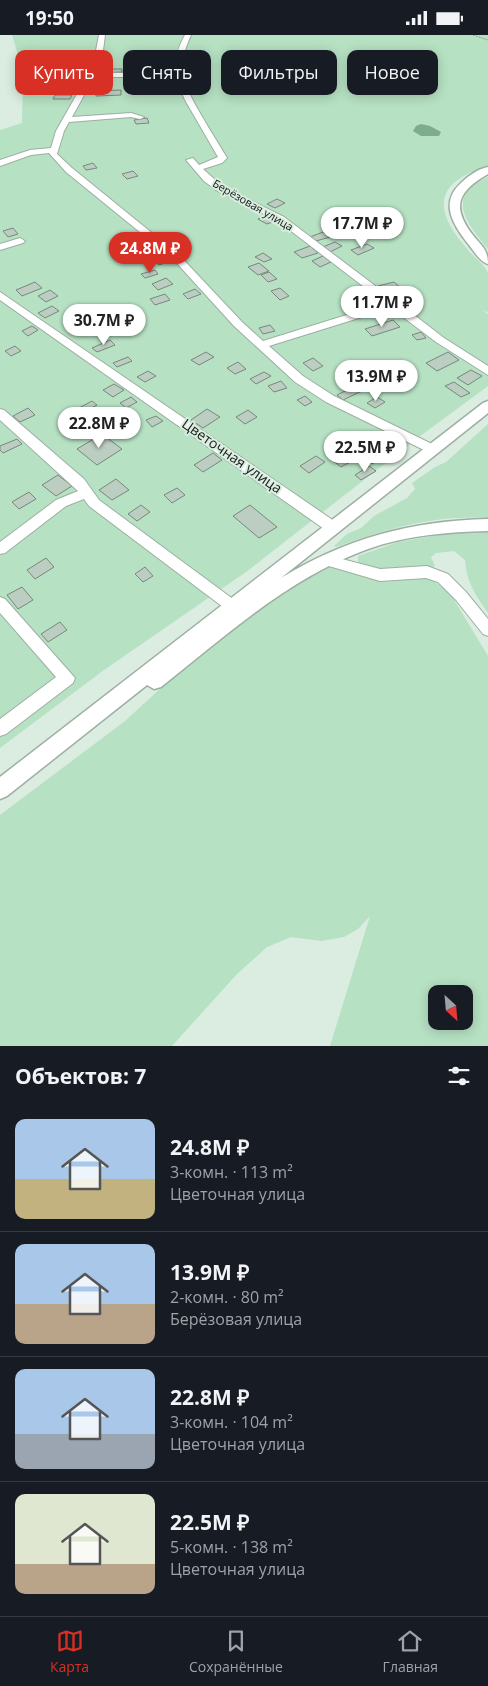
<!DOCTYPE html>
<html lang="ru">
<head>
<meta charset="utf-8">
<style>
  body { margin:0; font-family:"Open Sans",sans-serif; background:#242831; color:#f1f3f6; height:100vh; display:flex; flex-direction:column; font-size:19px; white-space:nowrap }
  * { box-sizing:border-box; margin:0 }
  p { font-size:16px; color:#9ea1a6 }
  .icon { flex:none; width:28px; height:28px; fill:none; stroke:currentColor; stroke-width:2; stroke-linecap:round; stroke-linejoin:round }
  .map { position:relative; height:1011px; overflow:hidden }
  .panel { display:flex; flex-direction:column; background:#171b24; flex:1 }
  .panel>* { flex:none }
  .guide { position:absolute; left:15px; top:15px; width:459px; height:45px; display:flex; gap:10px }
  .needle { width:32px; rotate:154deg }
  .buttons { position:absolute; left:428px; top:950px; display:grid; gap:10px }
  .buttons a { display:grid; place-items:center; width:45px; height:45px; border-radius:10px; background:#171b24; box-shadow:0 2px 12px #0003; font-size:25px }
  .price { position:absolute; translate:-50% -42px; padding:0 11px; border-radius:18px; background:#fff; color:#222; font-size:16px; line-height:32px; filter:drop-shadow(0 1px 2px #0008) }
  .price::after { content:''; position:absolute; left:50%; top:30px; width:15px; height:11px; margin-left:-8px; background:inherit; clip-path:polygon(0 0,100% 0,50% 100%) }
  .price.on { background:#d93025; color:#fff }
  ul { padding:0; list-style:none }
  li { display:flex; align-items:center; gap:15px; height:125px; padding:0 15px }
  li+li { border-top:1px solid #363941 }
  li span { display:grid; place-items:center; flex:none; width:140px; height:100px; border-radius:10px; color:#555 }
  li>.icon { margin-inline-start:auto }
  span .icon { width:60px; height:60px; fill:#fffc; stroke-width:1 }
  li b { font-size:21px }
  h2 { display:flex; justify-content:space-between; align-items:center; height:60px; padding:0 15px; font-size:21px }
  .pill { padding:0 18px; border-radius:10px; background:#171b24; box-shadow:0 2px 12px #0003; font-size:18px; line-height:45px }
  .pill.on { background:#d93025; color:#fff }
  .status { display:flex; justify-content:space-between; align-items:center; height:35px; padding:0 25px; background:#171b24; direction:ltr }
  .status svg { height:14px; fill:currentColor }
  .dock { display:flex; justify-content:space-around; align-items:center; height:70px; border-top:1px solid #363941; background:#171b24; font-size:14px; color:#9ea1a6 }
  .dock a { display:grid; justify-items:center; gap:2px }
  .dock .on { color:#d93025 }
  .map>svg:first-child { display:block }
  .green { fill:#b6e1c3; fill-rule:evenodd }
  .water { fill:#7dad8c }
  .building { fill:#bccec1; stroke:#77887c }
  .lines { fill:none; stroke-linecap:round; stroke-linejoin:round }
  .minor-casing { stroke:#9dafa2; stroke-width:2 }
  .major-casing { stroke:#9dafa2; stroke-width:3 }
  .path { stroke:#909e94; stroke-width:1; stroke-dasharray:2 1; stroke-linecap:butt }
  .minor { fill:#fff; fill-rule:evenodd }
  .major { fill:#fff; fill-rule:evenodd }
  .labels { text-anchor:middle; stroke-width:4; stroke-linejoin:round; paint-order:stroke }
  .far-street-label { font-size:11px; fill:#151c17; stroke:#daede0 }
  .street-label { font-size:14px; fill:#151c17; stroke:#daede0 }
</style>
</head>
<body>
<div class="status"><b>19:50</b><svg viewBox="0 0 49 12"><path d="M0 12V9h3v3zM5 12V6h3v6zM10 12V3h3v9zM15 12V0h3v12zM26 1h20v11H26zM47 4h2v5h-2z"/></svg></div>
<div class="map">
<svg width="488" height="1011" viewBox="0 0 488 1011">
  <rect width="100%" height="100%" fill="#daede0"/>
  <!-- green -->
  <path class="green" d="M12,0H488V131C433,148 433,175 468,215C473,221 485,230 488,238C488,246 488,268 488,277L483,276L488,279V351L419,402L246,537L104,635L0,713V95L22,88L23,36Z
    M488,142V214C467,189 444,160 488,142Z
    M488,389V483C433,480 387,494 336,512L334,511L347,499L361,493L374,481L407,463L415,454L412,448L435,432L446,427Z
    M457,497H488V578C475,559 467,548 465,525L454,516L436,518L431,522L435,531L431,534H369L358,527V521L398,507Z
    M331,532L428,542L450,558L488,621V1011H330L370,881L358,894L344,902L321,906L291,902L267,912L237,939L172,1011H0V780L125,686L162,652L254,579L305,545ZM436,959H464V986H436Z"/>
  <!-- water -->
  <path class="water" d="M421,89L430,91L441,97L439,101H421L413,96L416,91Z"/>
  <!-- building -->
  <path class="building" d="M111,31L110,34H122V37L100,38L101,32Z
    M196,40L198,46L189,47L187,41Z
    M121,55V60L96,61V56Z
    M55,60H72L70,64H53Z
    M147,83L149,88L136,89L134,85Z
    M93,128L97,133L86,135L83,131Z
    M133,136L138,141L127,144L122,139Z
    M277,164L285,168L275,173L267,169Z
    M267,181L275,186L267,189L258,184Z
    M13,193L18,199L8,202L3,196Z
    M323,197L330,202L316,206L310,202Z
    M335,207L342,211L330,217L323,212Z
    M367,209L374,213L358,220L351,215Z
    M310,211L318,218L302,223L294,217Z
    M263,218L272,224L264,227L255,222Z
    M323,221L331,227L320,232L312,226Z
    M167,223L171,226L159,230L155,226Z
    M259,228L269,236L258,240L248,232Z
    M155,235L158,239L145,243L141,239Z
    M269,237L277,244L268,247L261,240Z
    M166,243L173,249L158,255L152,249Z
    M35,247L42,253L22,261L16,255Z
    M394,247L402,254L385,259L378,251Z
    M280,253L289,261L280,265L271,256Z
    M195,254L201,259L188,264L183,259Z
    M50,255L58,261L46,267L38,261Z
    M165,259L170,265L155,270L150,264Z
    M52,271L59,276L45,283L38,278Z
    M393,285L400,292L372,301L365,294Z
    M77,288L82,292L73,296L68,292Z
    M270,290L275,296L263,299L259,293Z
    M32,291L38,295L28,301L22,296Z
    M421,297L426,303L417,305L412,300Z
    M110,305L115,310L97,317L92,313Z
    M15,311L21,316L11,321L5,316Z
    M206,317L214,322L199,330L191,325Z
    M448,317L459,325L437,336L426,328Z
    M128,322L132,326L117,332L113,328Z
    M313,323L323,331L313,336L303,328Z
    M238,327L246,334L235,339L227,333Z
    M471,335L482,341L468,350L457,343Z
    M148,336L156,341L145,347L137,342Z
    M264,337L271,341L256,349L250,344Z
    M281,346L287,353L274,357L268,351Z
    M454,347L470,358L461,362L445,351Z
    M114,349L124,355L113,362L103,355Z
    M357,350L364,355L343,365L337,360Z
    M305,361L312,367L305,371L297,365Z
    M131,362L137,367L126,373L120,368Z
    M377,362L385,367L375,373L367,368Z
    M92,366L97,370L82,378L77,374Z
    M28,373L35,380L20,387L13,381Z
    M207,374L220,382L203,393L191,385Z
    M248,375L257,382L245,389L236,382Z
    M156,381L163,386L152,392L146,385Z
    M102,399L122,414L97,430L77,414Z
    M368,399L381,409L375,413L361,403Z
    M17,404L22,409L3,418L0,415V411Z
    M363,409L382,423L372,429L354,414Z
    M348,416L356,424L341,432L332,425Z
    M213,418L222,425L203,437L194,430Z
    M316,421L325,427L309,438L300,431Z
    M369,431L376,436L361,445L355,440Z
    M58,440L72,451L56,461L42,450Z
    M116,444L129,455L112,465L99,455Z
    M177,453L185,460L172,468L164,460Z
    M29,457L36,464L19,474L12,467Z
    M141,470L150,477L137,486L128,479Z
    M250,470L277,492L259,503L233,481Z
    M46,523L54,532L35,544L27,535Z
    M145,532L153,541L143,547L135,539Z
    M22,552L33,565L18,574L7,560Z
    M60,587L67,595L48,607L41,599Z"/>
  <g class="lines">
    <defs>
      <path id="minor" d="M99,0H105L101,31L97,38H174C175,24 178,12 185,0H191C186,11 181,25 182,37C183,55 217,105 227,123L222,128L203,134L222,151L284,182L394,265L399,266L400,269L444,303L488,331V340L436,307L391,273L269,311L303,341L334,361L436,411L438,414L436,417H428L326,367L295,347L234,291L173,224L66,137L49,118L31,120L0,131V125L30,115L51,113L56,96L93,31ZM94,42H175L185,65L218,122L199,130L193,123L186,125L204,146L216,155L278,186L385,268L263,306L242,287L179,220L72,133L57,119L64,96L69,87L131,82L140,84L144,82L131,78L72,82Z
        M20,203L25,206L23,208L0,215V209Z
        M0,257L337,488L339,492L337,496H327L0,265Z
        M0,374L4,375L84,444L99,465L237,567L239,571L237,575L232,577L227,575L89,471L84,464L66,471L5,518L0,519V507L56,465L78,456L0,385Z
        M327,520L380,534L427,531L448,539L466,557L488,584V601L483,599L456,565L438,547L426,543L380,546L322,529L320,525L322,521Z
        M0,562L5,564L75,643L73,648L6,699L0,701V684L56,642L0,578Z"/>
      <path id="major" d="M488,132V139C460,155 450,170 472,199C480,210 488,213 488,229C480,227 474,216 469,210C453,190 439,168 461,148C468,141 478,134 488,132Z
        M488,366V378L281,543C347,503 411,486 488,484V496C448,497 407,500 368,514C290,542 225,601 161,652L154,654L147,650L7,761L0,764V742L483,368Z"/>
    </defs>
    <!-- minor casing -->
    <use href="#minor" class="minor-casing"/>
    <!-- major casing -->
    <use href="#major" class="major-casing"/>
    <!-- path -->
    <path class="path" d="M473,0L488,5"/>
    <!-- minor -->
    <use href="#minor" class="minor"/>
    <!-- major -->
    <use href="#major" class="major"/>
  </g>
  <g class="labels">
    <!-- far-street labels -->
    <g class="far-street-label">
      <text transform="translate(253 170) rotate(30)" y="4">Берёзовая улица</text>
    </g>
    <!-- street labels -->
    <g class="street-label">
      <text transform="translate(232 421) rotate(35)" y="5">Цветочная улица</text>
    </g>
  </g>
</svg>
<div class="buttons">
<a><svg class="needle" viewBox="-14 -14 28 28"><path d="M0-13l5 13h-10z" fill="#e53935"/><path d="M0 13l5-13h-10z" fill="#9ea1a6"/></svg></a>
</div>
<b class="price" style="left:362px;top:214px">17.7M ₽</b>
<b class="price on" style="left:150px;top:239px">24.8M ₽</b>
<b class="price" style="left:382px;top:293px">11.7M ₽</b>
<b class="price" style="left:104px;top:311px">30.7M ₽</b>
<b class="price" style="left:376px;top:367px">13.9M ₽</b>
<b class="price" style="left:99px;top:414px">22.8M ₽</b>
<b class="price" style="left:365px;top:438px">22.5M ₽</b>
<div class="guide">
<a class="pill on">Купить</a>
<a class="pill">Снять</a>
<a class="pill">Фильтры</a>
<a class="pill">Новое</a>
</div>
</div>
<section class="panel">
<h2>Объектов: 7<svg class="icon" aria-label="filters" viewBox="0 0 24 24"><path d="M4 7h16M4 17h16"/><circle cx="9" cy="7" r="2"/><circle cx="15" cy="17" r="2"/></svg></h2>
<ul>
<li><span style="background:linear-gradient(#a9c7e8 60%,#c2b280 0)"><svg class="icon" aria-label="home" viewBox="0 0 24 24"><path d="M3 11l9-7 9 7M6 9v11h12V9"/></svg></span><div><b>24.8M ₽</b><p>3-комн. · 113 m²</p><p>Цветочная улица</p></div></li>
<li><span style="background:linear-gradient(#a9c7e8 60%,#b9a48a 0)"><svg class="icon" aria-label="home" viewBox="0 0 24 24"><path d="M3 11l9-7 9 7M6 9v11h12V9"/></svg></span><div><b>13.9M ₽</b><p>2-комн. · 80 m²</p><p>Берёзовая улица</p></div></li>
<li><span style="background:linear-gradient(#a9c7e8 65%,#9aa5b1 0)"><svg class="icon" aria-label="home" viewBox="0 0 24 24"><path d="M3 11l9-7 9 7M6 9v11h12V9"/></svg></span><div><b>22.8M ₽</b><p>3-комн. · 104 m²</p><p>Цветочная улица</p></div></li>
<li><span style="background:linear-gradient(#dfe7d0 70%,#b9a48a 0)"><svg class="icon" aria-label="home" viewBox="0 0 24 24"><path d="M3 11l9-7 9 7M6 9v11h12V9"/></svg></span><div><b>22.5M ₽</b><p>5-комн. · 138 m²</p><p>Цветочная улица</p></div></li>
</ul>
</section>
<nav class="dock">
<a class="on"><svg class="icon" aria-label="map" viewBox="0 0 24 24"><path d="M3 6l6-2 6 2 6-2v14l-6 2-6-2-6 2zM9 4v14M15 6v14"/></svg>Карта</a>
<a><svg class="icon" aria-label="saved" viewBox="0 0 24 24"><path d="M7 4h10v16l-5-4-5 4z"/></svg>Сохранённые</a>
<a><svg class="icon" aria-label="home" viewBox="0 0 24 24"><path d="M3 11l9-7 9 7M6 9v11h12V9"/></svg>Главная</a>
</nav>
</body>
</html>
